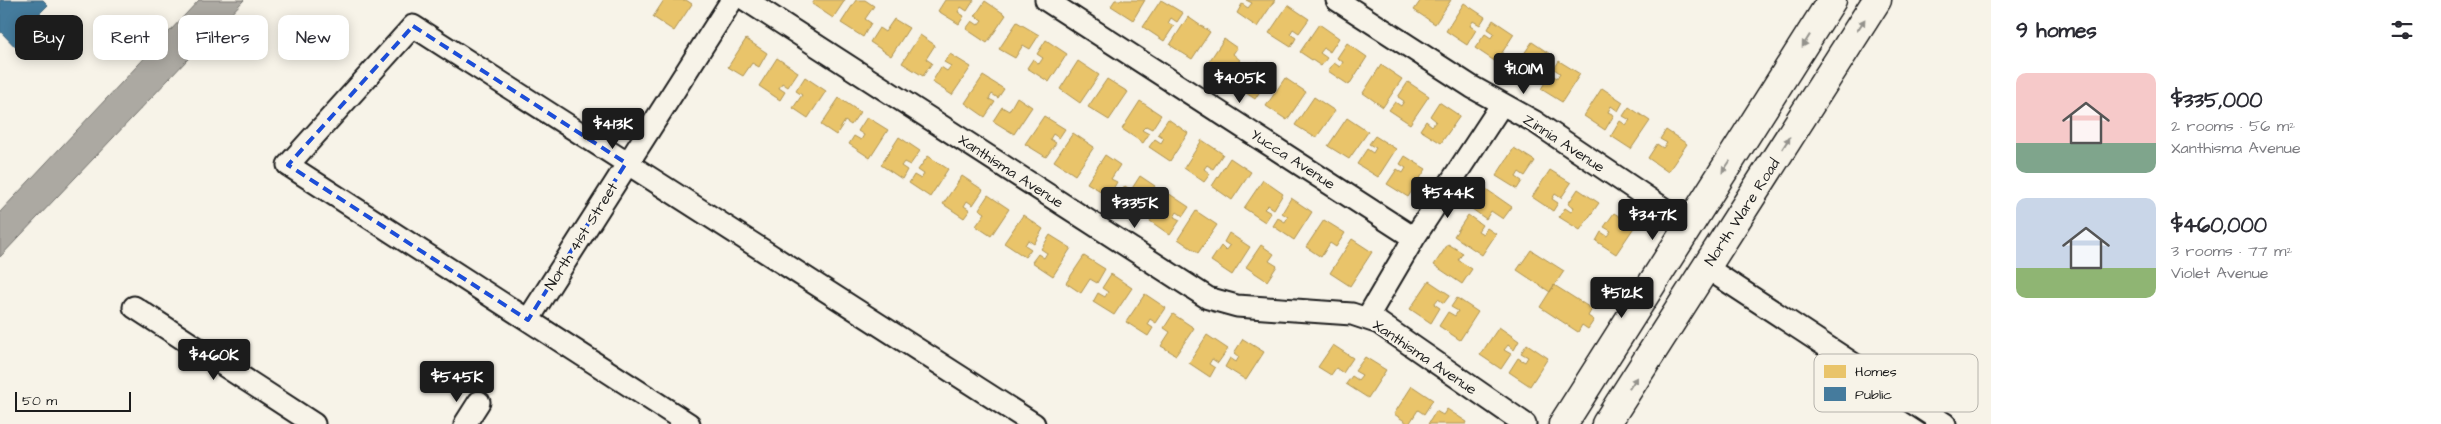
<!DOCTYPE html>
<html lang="en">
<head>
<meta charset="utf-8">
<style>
  body { margin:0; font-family:"Architects Daughter",sans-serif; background:#f2f2f3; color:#2b2b33; height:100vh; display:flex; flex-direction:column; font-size:19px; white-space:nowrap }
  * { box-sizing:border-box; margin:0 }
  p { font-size:16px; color:#7c7c81 }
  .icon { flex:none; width:28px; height:28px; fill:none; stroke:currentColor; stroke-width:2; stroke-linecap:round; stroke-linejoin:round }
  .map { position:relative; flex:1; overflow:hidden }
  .details { display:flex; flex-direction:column; background:#fff; width:450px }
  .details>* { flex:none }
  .hud { position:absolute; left:15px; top:15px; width:475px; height:45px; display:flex; gap:10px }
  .scale { position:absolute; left:15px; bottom:12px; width:116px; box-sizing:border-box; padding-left:5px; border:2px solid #1c1c1c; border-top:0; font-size:14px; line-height:18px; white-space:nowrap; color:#1c1c1c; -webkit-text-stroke:4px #f7f3e8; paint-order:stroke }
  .price { position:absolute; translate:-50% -42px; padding:0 11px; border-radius:5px; background:#1c1c1c; color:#fff; font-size:16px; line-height:32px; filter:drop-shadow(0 1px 2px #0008) }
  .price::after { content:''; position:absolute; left:50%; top:30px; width:15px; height:11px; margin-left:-8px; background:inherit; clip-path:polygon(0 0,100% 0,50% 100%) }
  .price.selected { background:#222; color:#fff }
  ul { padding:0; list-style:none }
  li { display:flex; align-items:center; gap:15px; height:125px; padding:0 25px }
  li span { display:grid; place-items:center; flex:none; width:140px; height:100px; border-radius:10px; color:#555 }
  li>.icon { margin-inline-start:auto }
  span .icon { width:60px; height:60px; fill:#fffc; stroke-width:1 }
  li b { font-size:21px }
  h2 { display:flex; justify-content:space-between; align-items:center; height:60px; padding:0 25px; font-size:21px }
  .chip { padding:0 18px; border-radius:10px; background:#fff; box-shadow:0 2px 12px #0003; font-size:18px; line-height:45px }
  .chip.selected { background:#1c1c1c; color:#fff }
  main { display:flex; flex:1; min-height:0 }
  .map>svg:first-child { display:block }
  .water { fill:#aca9a2; stroke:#72716c }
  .homes { fill:#e9c46a; stroke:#ac9253 }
  .public { fill:#457b9d; stroke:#395e76 }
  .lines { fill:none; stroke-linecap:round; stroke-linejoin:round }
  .minor-casing { stroke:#1c1c1c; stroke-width:25 }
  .major-casing { stroke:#1c1c1c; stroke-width:31 }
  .minor { stroke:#f7f3e8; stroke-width:21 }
  .major { stroke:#f7f3e8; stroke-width:28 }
  .oneway { fill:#94928c }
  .marked { fill:none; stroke:#1d4ed8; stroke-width:4; stroke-dasharray:10 6; stroke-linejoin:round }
  .labels { text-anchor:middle; stroke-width:5; stroke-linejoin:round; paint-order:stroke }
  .street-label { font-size:15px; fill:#1c1c1c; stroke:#f7f3e8 }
  .key { fill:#f7f3e8; stroke:#b5b2ab; stroke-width:1 }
  .key-label { font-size:14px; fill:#1c1c1c }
</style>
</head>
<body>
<main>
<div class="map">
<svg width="1991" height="424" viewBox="0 0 1991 424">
  <rect width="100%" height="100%" fill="#f7f3e8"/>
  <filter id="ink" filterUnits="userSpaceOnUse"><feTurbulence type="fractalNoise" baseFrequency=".02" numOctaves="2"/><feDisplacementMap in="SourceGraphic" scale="10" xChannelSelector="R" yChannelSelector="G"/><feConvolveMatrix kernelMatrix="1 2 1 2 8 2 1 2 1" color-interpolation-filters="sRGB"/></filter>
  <g filter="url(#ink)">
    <!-- water -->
    <path class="water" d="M199,0H244L0,257V212Z"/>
    <!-- homes -->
    <path class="homes" d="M664,0H686L692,4L674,31L653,17Z
      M815,0H845L833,18L812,4Z
      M856,0H865L874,6L865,19L871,23L863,37L841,23Z
      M945,0H974L967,11L961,7L958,12L964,16L959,24L938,11Z
      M1115,0H1145L1133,20L1111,6Z
      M1161,0L1183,13L1177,22L1171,18L1168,23L1174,26L1164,41L1143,27Z
      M1246,0H1275L1257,27L1237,13L1242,4L1248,8L1252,3Z
      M1421,0H1451L1435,24L1414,10Z
      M985,1L1006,15L987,43L966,29L972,21L978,25L982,20L975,16Z
      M1464,3L1485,17L1480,25L1473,21L1470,26L1476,30L1467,45L1446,31Z
      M1288,5L1309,19L1299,33L1293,29L1290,34L1296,38L1291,47L1269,33Z
      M1188,17L1210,32L1192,59L1170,45Z
      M894,19L909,28L891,56L870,42L879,28L885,32Z
      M1493,20L1514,34L1496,62L1475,48L1485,34L1491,38L1494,33L1488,29Z
      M1017,22L1039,35L1030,49L1023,45L1015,58L999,49Z
      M1319,24L1339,38L1330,52L1324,48L1320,53L1327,58L1321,66L1300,52Z
      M920,35L935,45L926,59L932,63L923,76L902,63Z
      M746,39L767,53L759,67L752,63L743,76L728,67Z
      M1224,39L1237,48L1233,54L1240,60L1227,80L1206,66Z
      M1046,40L1067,54L1049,82L1027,68L1033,59L1039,64L1043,58L1037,54Z
      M1532,42L1553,56L1547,64L1541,60L1537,65L1544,69L1534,83L1513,70Z
      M1347,43L1367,57L1349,85L1328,71L1334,63L1340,67L1343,62L1337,58Z
      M950,54L971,67L952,95L932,82L941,67L947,71L951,66L944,62Z
      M777,58L798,72L788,87L782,83L779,88L785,92L780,100L759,86Z
      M1078,61L1099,75L1080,103L1060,89Z
      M1559,61L1580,74L1562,102L1541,89L1550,74L1557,78L1560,73L1554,69Z
      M1258,62L1273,71L1255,99L1234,85L1243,71L1249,76Z
      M1381,65L1402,79L1383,107L1363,93Z
      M983,76L1004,89L998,98L992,94L989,99L995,102L985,117L965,103Z
      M805,77L826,91L808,118L793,108L802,95L796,91Z
      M1285,78L1306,92L1287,120L1266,106Z
      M1107,79L1128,92L1109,120L1088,107Z
      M1408,82L1429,96L1410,124L1389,110L1395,102L1401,106L1404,101L1398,97Z
      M1602,88L1623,102L1618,111L1611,106L1608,112L1614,115L1605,130L1584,116Z
      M1017,97L1032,107L1014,134L993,121L1002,107L1009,111Z
      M1314,97L1335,111L1316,138L1295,125Z
      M839,98L860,112L851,125L845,121L836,135L821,125Z
      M1140,101L1161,115L1152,129L1146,126L1142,130L1149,134L1143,143L1122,129Z
      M1439,102L1460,116L1441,143L1420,130L1426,121L1432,126L1436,121L1430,116Z
      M1629,107L1650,121L1631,149L1611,136L1620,121L1626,125L1630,120L1623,116Z
      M1044,116L1065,129L1059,138L1053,134L1050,139L1056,143L1046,157L1025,144Z
      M867,117L888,130L870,158L849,144L854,136L861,140L864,135L858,131Z
      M1347,118L1368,132L1349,159L1328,146Z
      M1168,119L1188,133L1170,161L1149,147L1155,139L1161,143L1164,138L1158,134Z
      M1666,130L1687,144L1668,172L1648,158L1657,144L1663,148L1667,143L1660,139Z
      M1073,133L1094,147L1075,175L1054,161Z
      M1375,136L1396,149L1378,177L1357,164L1367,149L1373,153L1376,148L1369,144Z
      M899,137L920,151L910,165L904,162L901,166L907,170L902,179L881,165Z
      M1202,140L1223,154L1213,169L1207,165L1204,169L1210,174L1204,182L1184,168Z
      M1514,148L1535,161L1525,176L1519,172L1516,177L1522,181L1517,189L1496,176Z
      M1105,155L1120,165L1111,179L1117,182L1109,196L1087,183Z
      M928,156L948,169L930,197L909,183L914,175L921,179L924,174L918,170Z
      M1405,156L1426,169L1408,197L1387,184L1397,169L1403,173L1406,168L1400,164Z
      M1230,158L1251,172L1232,200L1212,186Z
      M1550,170L1571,183L1561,198L1555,194L1552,199L1558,203L1553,211L1532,197Z
      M962,176L983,190L973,205L967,201L964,206L970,210L964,218L943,204Z
      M1140,176L1155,186L1137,213L1116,200L1125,186L1131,190Z
      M1263,180L1283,194L1274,209L1268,205L1264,209L1271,213L1265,222L1244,208Z
      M1486,189L1512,207L1503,219L1491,211L1486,219L1472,209Z
      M1578,189L1599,203L1580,230L1559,217L1565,208L1571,212L1574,207L1568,204Z
      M1168,193L1189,207L1183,216L1177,212L1174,217L1180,220L1170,235L1150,221Z
      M988,195L1009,209L991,236L976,226L985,213L979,209Z
      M1291,198L1312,212L1294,240L1273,226L1278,218L1285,222L1288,217L1282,213Z
      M1196,211L1217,225L1198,253L1178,239Z
      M1614,213L1635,226L1616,254L1596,241L1601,232L1607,236L1611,231L1604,227Z
      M1023,215L1043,229L1034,244L1028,240L1025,245L1031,249L1025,257L1004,243Z
      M1468,215L1482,225L1478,231L1483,234L1487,228L1496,234L1482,255L1454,236Z
      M1324,220L1345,233L1336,247L1330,243L1321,257L1306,247Z
      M1229,233L1250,247L1232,275L1211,261L1221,246L1226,251L1230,246L1224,242Z
      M1050,235L1071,248L1053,276L1032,262L1038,254L1044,258L1047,253L1041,249Z
      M1352,239L1372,252L1350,286L1330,273Z
      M1448,244L1463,253L1458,260L1472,269L1462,284L1434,265Z
      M1261,245L1274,254L1269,261L1277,266L1267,281L1246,267Z
      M1531,250L1564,271L1550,292L1517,270Z
      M1084,256L1105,269L1097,283L1090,279L1081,293L1066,283Z
      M1111,274L1132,288L1114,315L1093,302L1098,293L1105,297L1108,292L1102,288Z
      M1429,281L1450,295L1444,303L1438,299L1434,304L1440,308L1431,323L1410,309Z
      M1554,285L1592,309L1588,316L1594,320L1588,329L1582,325L1578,332L1540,307Z
      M1145,294L1166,308L1156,323L1150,319L1147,324L1153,328L1148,336L1126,322Z
      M1457,298L1478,312L1460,340L1439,326L1448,312L1455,316L1458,311L1451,307Z
      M1173,314L1194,328L1176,355L1161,346L1170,332L1164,328Z
      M1499,327L1519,341L1514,350L1508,345L1504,350L1511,354L1501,369L1480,355Z
      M1207,335L1228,349L1218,363L1212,359L1209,364L1215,368L1210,377L1189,363Z
      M1243,339L1264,352L1246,380L1225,367L1230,358L1236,362L1239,357L1234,353Z
      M1527,344L1548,358L1530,386L1509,372L1518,358L1525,362L1528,357L1521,353Z
      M1333,345L1353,358L1343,373L1336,368L1331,375L1318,367Z
      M1365,357L1386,370L1368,398L1346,384L1352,376L1358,380L1362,375L1355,371Z
      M1412,386L1433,400L1424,414L1418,410L1409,424L1394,414Z
      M1447,409L1467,422L1466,424H1428L1436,411L1443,415Z"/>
    <!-- public -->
    <path class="public" d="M0,0H43L48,5L36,17L51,32L25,57L0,31Z"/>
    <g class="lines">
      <defs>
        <path id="minor" d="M746,0L1208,298L1237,306L1352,314L1379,323L1525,424
          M1046,0L1414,238
          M1337,0L1472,87L1535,122L1688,225
          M1707,268L1945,424
          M134,307L314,424
          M1367,318L1414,238L1502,104
          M528,320L732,0
          M465,424L479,402
          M689,424L288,165L413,26L1034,424"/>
        <path id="major" d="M1563,424L1832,0
          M1606,424L1877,0"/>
      </defs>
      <!-- minor casing -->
      <use href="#minor" class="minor-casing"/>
      <!-- major casing -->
      <use href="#major" class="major-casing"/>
      <!-- minor -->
      <use href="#minor" class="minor"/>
      <!-- major -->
      <use href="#major" class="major"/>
    </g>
    <!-- one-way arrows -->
    <defs><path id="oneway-solid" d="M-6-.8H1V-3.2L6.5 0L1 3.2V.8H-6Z" transform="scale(1.25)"/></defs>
    <g class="oneway">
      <use href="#oneway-solid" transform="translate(1861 25) rotate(-57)"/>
      <use href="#oneway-solid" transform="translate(1806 41) rotate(122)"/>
      <use href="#oneway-solid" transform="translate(1786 143) rotate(-58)"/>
      <use href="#oneway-solid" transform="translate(1726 167) rotate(124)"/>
      <use href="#oneway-solid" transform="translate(1633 383) rotate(-57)"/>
    </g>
  </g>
  <!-- marked area -->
  <path class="marked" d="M413,26L626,163L528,320L288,165Z"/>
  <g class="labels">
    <!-- street labels -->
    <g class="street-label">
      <text transform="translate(1564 143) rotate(33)" y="5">Zinnia Avenue</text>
      <text transform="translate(1293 159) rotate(33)" y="5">Yucca Avenue</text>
      <text transform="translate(1011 171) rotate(33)" y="5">Xanthisma Avenue</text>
      <text transform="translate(1742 212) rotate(-57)" y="5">North Ware Road</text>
      <text transform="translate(581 236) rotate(-58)" y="5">North 41st Street</text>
      <text transform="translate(1425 357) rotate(34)" y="5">Xanthisma Avenue</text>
    </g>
  </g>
  <!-- legend -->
  <rect x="1814" y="354" width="164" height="58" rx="8" class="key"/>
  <rect x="1824" y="365" width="22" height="13" fill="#e9c46a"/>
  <rect x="1824" y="387" width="22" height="14" fill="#457b9d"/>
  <g class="key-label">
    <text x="1855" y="376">Homes</text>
    <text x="1855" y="399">Public</text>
  </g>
</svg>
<div class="scale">50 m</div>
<b class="price" style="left:1524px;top:95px">$1.01M</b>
<b class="price" style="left:1240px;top:104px">$405K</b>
<b class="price" style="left:613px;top:150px">$413K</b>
<b class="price" style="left:1448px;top:219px">$544K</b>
<b class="price selected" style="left:1135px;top:229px">$335K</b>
<b class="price" style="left:1653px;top:241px">$347K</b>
<b class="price" style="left:1622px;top:319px">$512K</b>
<b class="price" style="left:214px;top:381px">$460K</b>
<b class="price" style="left:457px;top:403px">$545K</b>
<div class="hud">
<a class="chip selected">Buy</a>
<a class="chip">Rent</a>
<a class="chip">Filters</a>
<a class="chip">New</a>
</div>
</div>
<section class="details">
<h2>9 homes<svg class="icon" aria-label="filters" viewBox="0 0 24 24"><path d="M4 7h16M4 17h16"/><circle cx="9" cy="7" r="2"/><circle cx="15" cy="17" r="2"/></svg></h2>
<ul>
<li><span style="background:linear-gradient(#f6c9c9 70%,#7fa58c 0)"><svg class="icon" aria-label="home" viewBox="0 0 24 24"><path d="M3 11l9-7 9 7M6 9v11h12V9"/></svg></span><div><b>$335,000</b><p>2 rooms · 56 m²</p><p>Xanthisma Avenue</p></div></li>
<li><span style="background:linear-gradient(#c9d6e8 70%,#8fb573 0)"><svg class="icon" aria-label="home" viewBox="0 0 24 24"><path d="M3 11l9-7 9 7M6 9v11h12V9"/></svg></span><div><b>$460,000</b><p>3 rooms · 77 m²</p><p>Violet Avenue</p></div></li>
</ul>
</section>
</main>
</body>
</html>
